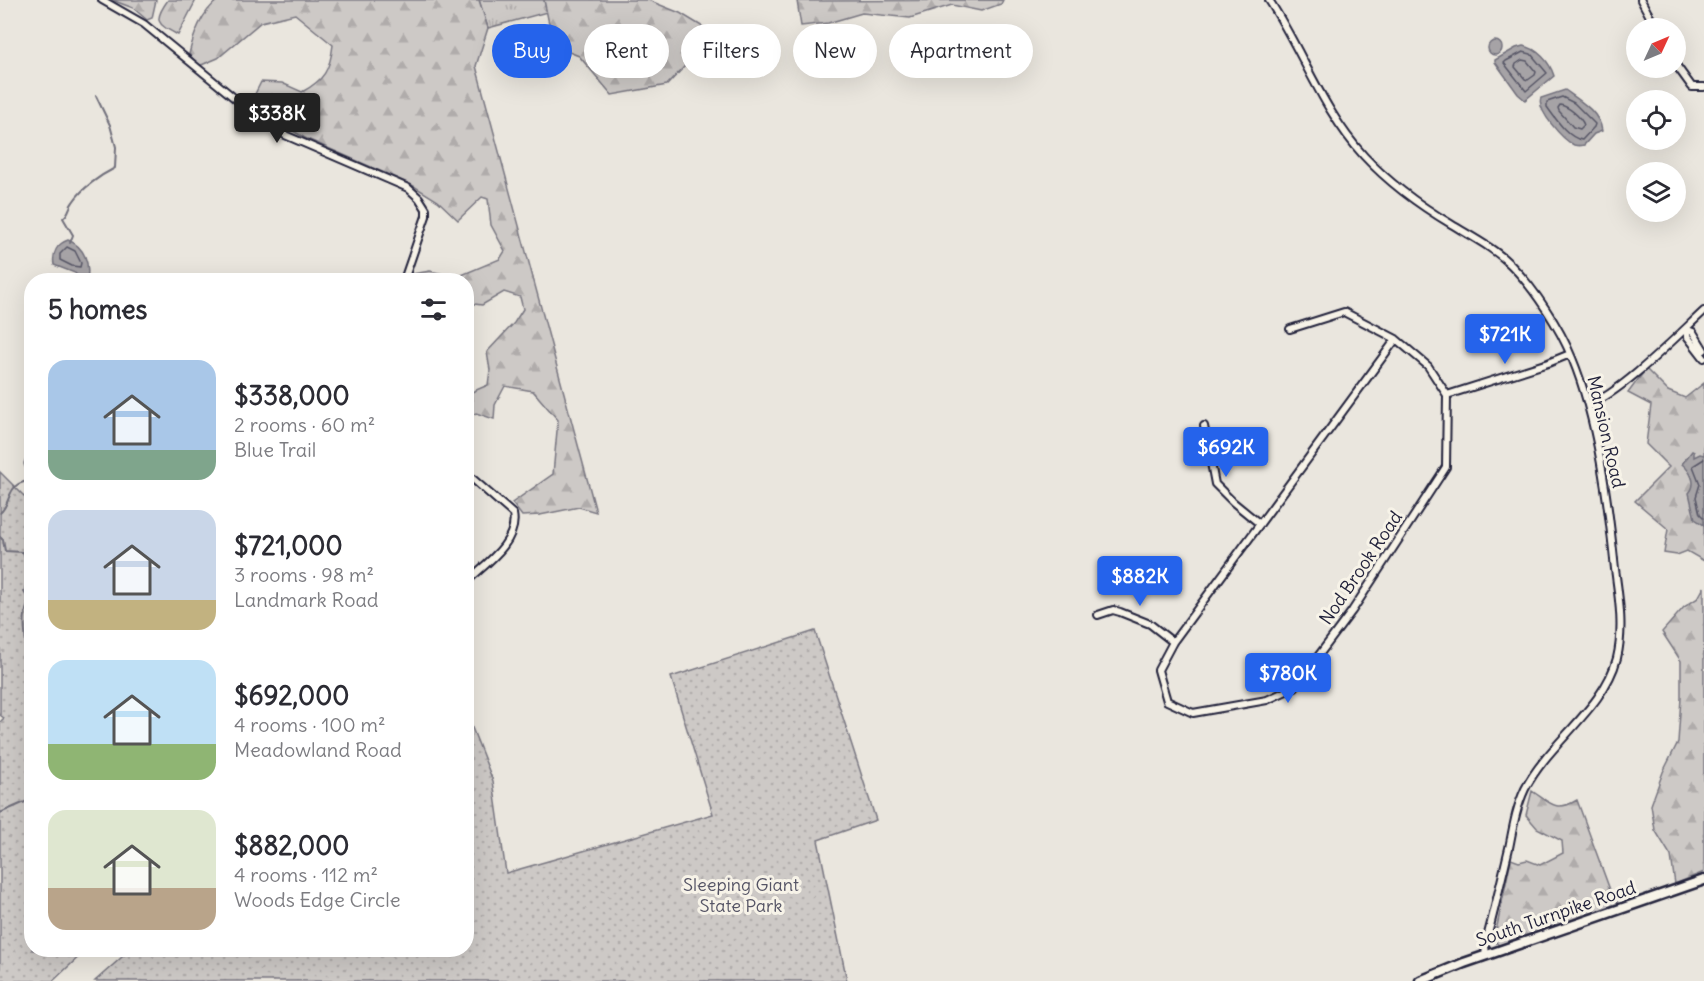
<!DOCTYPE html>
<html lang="en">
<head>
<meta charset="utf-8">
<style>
  body { margin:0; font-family:Delius,sans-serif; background:#f7f7f7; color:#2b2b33; height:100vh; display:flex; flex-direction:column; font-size:22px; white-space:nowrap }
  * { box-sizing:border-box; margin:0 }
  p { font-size:20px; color:#7c7c81 }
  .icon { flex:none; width:33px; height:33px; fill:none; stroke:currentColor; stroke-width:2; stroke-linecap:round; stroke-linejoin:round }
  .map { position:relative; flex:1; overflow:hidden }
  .details { position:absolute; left:24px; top:273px; width:450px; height:684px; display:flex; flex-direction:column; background:#fff; border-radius:24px; box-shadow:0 6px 24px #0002 }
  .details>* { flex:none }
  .banner { position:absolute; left:492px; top:24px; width:570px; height:54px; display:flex; gap:12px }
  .needle { width:39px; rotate:46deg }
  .controls { position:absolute; left:1626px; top:18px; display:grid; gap:12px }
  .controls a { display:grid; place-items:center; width:60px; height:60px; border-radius:50%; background:#fff; box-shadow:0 6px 24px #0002; font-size:30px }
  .price { position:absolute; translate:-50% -51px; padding:0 14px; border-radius:6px; background:#2563eb; color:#fff; font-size:20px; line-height:39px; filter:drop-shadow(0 2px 3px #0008) }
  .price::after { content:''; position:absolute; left:50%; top:36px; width:18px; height:14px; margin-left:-9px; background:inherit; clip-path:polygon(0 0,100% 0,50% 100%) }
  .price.on { background:#222; color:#fff }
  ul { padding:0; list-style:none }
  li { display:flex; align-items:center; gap:18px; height:150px; padding:0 24px }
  li span { display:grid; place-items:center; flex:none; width:168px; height:120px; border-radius:18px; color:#555 }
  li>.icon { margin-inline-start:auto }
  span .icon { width:72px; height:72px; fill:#fffc; stroke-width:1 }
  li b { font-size:26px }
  h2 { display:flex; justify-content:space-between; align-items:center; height:72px; padding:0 24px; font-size:26px }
  .tag { padding:0 21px; border-radius:27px; background:#fff; box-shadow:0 6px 24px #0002; font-size:21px; line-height:54px }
  .tag.on { background:#2563eb; color:#fff }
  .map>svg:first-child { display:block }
  .grass { fill:url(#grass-tufts); stroke:#787680; stroke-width:1.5 }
  .forest { fill:url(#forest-firs); stroke:#787680; stroke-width:1.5 }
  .park { fill:url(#park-dots); stroke:#787680; stroke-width:1.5 }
  .water { fill:#a6a3a6; stroke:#716f7b; stroke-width:1.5 }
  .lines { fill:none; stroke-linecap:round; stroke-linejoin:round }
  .shore { stroke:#575666; stroke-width:1.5 }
  .stream { stroke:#716f7b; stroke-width:2 }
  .minor-casing { stroke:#22223b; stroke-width:10 }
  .secondary-casing { stroke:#22223b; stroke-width:13 }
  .minor { stroke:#f7f3e8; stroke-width:6 }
  .secondary { stroke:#f7f3e8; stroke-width:8 }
  .labels { text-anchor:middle; stroke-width:6; stroke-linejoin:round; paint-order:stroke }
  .street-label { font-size:18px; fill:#22223b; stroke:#f7f3e8 }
  .park-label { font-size:18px; fill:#555465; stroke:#f7f3e8 }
</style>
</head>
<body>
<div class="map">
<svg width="1704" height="981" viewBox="0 0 1704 981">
  <defs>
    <pattern id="grass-tufts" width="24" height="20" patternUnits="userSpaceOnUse" patternTransform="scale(1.5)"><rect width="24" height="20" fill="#cdc9c6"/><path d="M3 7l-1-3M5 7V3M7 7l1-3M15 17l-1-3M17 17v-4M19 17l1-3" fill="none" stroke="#b0acab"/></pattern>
    <pattern id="forest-firs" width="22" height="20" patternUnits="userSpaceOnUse" patternTransform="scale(1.5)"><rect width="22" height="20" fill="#cdc9c6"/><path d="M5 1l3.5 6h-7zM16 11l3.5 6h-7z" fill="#b0acab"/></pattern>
    <pattern id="park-dots" width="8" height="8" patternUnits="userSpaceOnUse" patternTransform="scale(1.5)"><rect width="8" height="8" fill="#cdc9c6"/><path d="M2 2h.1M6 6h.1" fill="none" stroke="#b0acab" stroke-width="1.8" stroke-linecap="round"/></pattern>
  </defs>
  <rect width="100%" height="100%" fill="#eae6de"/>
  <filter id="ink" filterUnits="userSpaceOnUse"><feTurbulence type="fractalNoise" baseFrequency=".0167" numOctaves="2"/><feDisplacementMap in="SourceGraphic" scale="12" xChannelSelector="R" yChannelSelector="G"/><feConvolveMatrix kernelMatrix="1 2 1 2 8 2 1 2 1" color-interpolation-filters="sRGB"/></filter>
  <g filter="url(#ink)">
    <!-- grass -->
    <path class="grass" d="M479,0H544L547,12L488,28Z"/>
    <!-- forest -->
    <path class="forest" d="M112,0H156L152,18L147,20L133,8Z
      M168,0H196L178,35C158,24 152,22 168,0Z
      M218,0H479L488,28L476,66L596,512L579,507L540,515L522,516L512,503L553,474L558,420L533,391L505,386L495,405L494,419L476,413L467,418V394L488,385L490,370L487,352L514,323L523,309L520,297L504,292L482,305L467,303L466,280H412L413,274L430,271L457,277L500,259L505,251L491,225L488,199L482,197L458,220L438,201L412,185L305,138L256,109L250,104L261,82L282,83L302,92C324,80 330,70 333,45L295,14L261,22L218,58L199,66L189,54C194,34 201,13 218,0Z
      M544,0H648L680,13L723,39L733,57L685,66L667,85L612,95L579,56L561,49L551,33Z
      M1003,0L1001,4L981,11L952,5L910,18L862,13L828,23L801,26L797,1Z
      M1646,369L1668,391L1685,398L1704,383V561L1687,551L1677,555L1664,553L1668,529L1635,501L1669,467L1646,444L1651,405L1628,393Z
      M1704,587V872L1675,884L1671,856L1655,830L1651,805L1663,772L1678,742L1681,698V661L1662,632L1684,607L1698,598Z
      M1532,791C1550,803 1556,813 1577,800L1613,898L1621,906L1500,947L1496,942V931L1511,859L1519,862L1527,860L1540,865L1563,853L1562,841L1537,828L1526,815Z"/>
    <!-- park -->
    <path class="park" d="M0,472L31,503L32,950H86L53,981H0V722L4,718L0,715Z
      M815,631L876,820L818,840L847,981H95L130,950H466L467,722L469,720L493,781L506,873L713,814L671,677Z"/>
    <!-- water -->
    <path class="water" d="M1488 48a7 7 0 1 1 14 0a7 7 0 1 1-14 0Z
      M1523,46C1537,48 1550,62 1554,76L1525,100L1518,94L1495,62V60L1516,48Z
      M1565,90C1579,100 1600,112 1602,131L1594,134L1584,145C1580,146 1578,146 1574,145C1563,140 1536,110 1541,98Z
      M68,240C85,247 90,264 87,280H78V277L75,273L54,265C52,253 57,244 68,240Z
      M1692,451L1694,452V457L1700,454L1704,455V525L1695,519L1689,493C1698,483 1690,471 1682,464Z"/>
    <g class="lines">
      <!-- shore -->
      <path class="shore" d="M1523,52L1531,54L1547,73L1526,91L1504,63L1506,61Z
        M1522,60L1527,61L1536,72L1535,75L1528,80L1525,79L1515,67L1516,64Z
        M1562,97L1574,103L1595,124L1594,127L1582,140C1568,138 1555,118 1547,107V102Z
        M1560,105C1568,106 1581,117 1584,125L1580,129L1573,127L1559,111L1558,108Z
        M67,247L75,251L81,263L80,267L72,266L60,260V254Z
        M1704,459L1693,466L1700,484L1696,497L1700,514L1704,518"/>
      <!-- stream -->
      <path class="stream" d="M70,243L73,235L63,218C70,213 68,208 73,202C82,188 101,175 115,168L116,147L110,125L96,96
        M32,428V429
        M32,450C24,462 20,464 32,474
        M0,513C9,506 8,491 17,485C21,482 27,481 32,480
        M0,537L3,540L5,551L23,552L31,570L24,592L30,601C18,621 30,642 25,662L32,668
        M0,813L32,799"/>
      <defs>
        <path id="minor" d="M102,0L144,24L249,110L285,135L408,188L419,198L426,209V216L404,280
          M1269,0C1303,52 1322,110 1364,156C1390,184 1419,205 1451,224C1472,237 1494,248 1511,265C1534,288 1560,328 1572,358C1598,421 1608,501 1615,569C1619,598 1624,629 1617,658C1604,709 1548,743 1525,789C1516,808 1513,828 1509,848C1501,881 1494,913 1485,945L1486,956
          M1641,0L1656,28
          M1676,65L1692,87H1704
          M1290,329L1344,312L1396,339L1428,366L1447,395L1446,467L1352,611L1295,687L1267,700L1193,713L1167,701L1158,670L1173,642L1396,339
          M1685,329L1693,332L1704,350
          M1687,332V336L1704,358
          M1447,395L1548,363L1570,354
          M1588,405C1620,394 1677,336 1704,311
          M1204,426L1215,484L1233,502L1260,524
          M466,473L513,514C519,542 484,565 466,582
          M1098,615L1113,610L1120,612L1150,624L1173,642"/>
        <path id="secondary" d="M1420,981L1464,963L1704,880"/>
      </defs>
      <!-- minor casing -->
      <use href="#minor" class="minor-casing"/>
      <!-- secondary casing -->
      <use href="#secondary" class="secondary-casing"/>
      <!-- minor -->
      <use href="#minor" class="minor"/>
      <!-- secondary -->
      <use href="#secondary" class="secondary"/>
    </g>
  </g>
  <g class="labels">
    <!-- street labels -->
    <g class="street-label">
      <text transform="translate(1606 432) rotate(77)" y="6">Mansion Road</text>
      <text transform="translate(1361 568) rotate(-56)" y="6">Nod Brook Road</text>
      <text transform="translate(1556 914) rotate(-19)" y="6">South Turnpike Road</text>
    </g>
    <!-- park labels -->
    <g class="park-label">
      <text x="741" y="891">Sleeping Giant<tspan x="741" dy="21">State Park</tspan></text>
    </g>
  </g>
</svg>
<div class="controls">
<a><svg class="needle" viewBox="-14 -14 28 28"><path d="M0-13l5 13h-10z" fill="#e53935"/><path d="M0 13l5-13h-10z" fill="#7c7c81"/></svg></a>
<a><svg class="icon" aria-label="locate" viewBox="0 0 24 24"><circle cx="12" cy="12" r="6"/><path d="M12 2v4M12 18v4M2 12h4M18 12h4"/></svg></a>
<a><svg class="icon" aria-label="layers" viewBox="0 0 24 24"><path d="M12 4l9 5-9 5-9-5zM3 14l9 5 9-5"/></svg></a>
</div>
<b class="price on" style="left:277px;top:144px">$338K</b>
<b class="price" style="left:1505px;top:365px">$721K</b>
<b class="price" style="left:1226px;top:478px">$692K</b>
<b class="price" style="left:1140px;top:607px">$882K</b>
<b class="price" style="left:1288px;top:704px">$780K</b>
<div class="banner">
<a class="tag on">Buy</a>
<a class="tag">Rent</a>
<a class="tag">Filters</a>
<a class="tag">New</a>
<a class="tag">Apartment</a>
</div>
<section class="details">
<h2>5 homes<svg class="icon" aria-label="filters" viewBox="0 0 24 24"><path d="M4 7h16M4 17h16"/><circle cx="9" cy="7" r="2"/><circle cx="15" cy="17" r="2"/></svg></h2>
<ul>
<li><span style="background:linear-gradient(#a9c7e8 75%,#7fa58c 0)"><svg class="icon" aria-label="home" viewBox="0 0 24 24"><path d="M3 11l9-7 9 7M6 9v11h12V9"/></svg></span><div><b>$338,000</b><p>2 rooms · 60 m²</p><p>Blue Trail</p></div></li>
<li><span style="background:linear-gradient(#c9d6e8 75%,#c2b280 0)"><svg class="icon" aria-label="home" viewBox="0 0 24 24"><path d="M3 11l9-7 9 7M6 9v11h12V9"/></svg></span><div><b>$721,000</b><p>3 rooms · 98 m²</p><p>Landmark Road</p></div></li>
<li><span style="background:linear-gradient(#bfe0f5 70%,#8fb573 0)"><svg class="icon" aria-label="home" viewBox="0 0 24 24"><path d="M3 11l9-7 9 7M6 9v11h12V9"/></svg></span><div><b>$692,000</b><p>4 rooms · 100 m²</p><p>Meadowland Road</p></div></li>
<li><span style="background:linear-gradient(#dfe7d0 65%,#b9a48a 0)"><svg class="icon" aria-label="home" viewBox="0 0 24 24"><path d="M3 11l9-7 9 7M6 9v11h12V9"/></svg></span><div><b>$882,000</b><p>4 rooms · 112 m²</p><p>Woods Edge Circle</p></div></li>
</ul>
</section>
</div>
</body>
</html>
